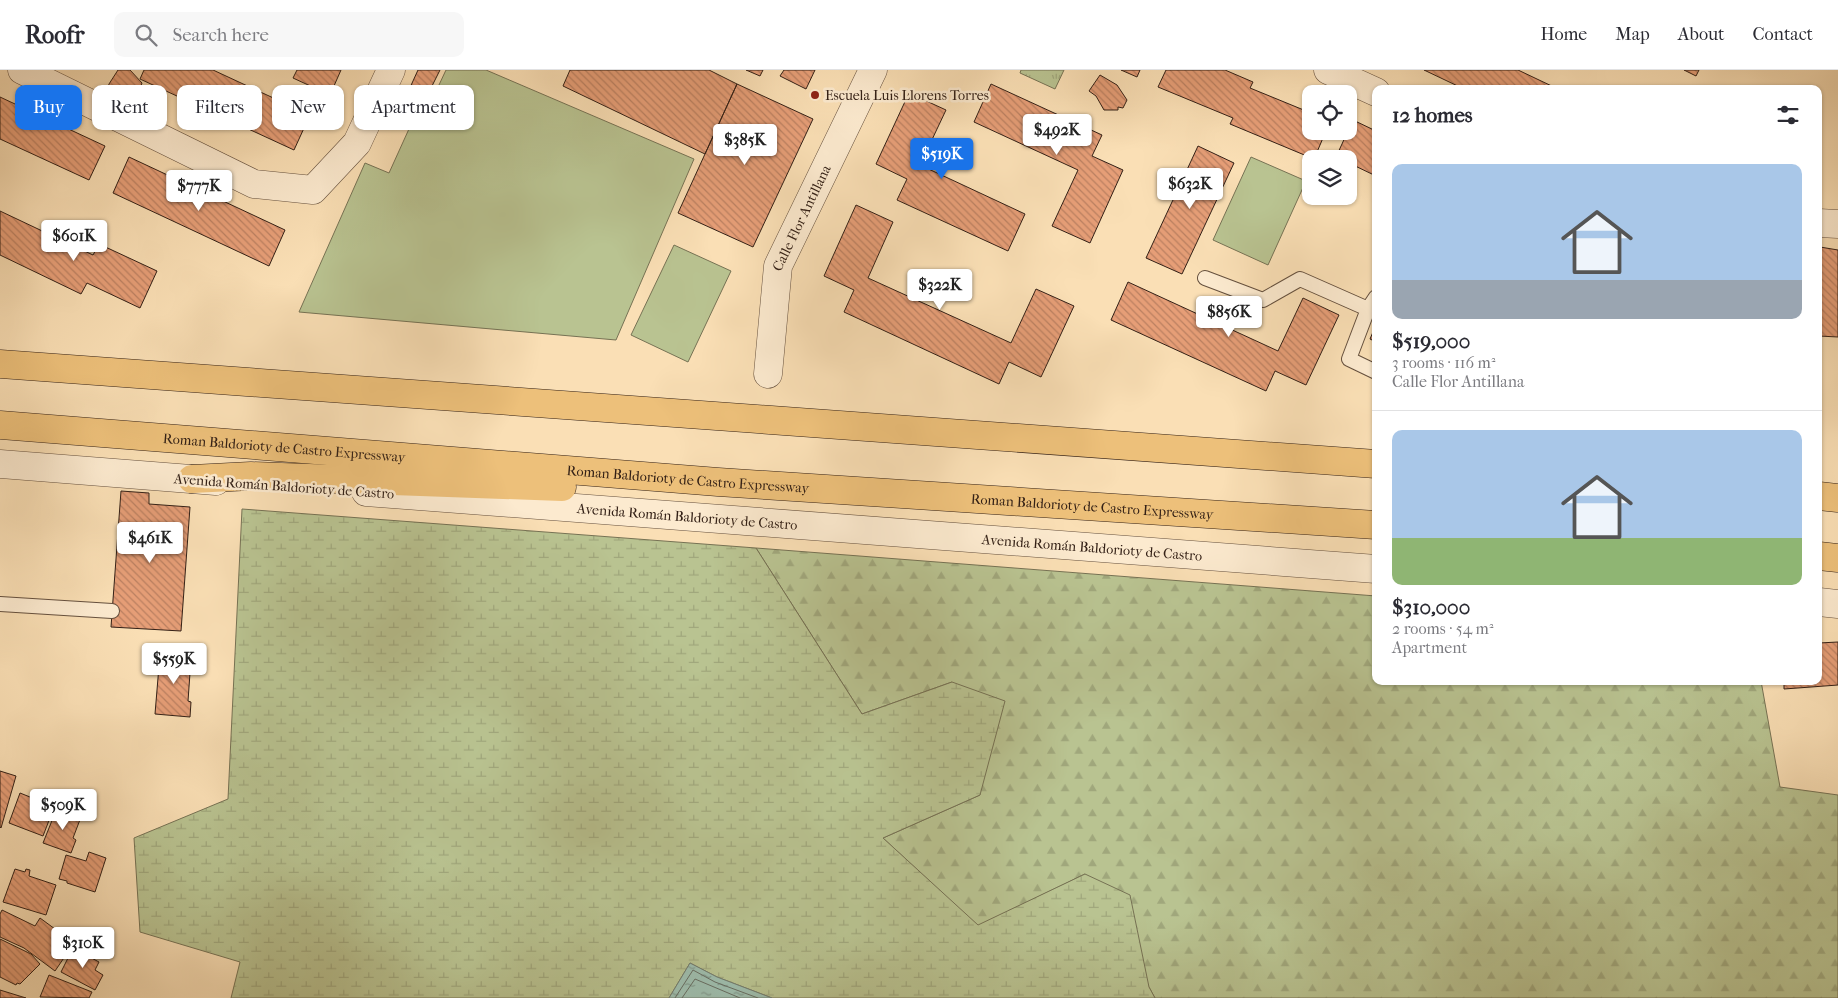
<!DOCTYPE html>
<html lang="en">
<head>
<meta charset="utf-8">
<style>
  body { margin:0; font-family:"IM FELL French Canon",serif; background:#f7f7f7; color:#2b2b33; height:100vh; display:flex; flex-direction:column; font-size:19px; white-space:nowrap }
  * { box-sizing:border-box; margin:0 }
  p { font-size:16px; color:#7c7c81 }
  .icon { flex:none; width:28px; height:28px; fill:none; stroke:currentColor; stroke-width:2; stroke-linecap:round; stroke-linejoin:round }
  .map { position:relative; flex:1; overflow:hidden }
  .side { position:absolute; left:1372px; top:15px; width:450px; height:600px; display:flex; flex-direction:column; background:#fff; border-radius:10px; box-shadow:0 1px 4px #0004 }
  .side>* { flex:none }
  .hud { position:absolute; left:15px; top:15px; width:475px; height:45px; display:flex; gap:10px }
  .controls { position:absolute; left:1302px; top:15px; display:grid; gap:10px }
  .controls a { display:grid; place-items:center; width:55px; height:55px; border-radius:10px; background:#fff; box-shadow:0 1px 4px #0004; font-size:25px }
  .price { position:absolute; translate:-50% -42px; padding:0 11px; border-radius:5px; background:#fff; color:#222; font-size:16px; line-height:32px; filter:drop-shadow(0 1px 2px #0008) }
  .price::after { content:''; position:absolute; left:50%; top:30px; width:15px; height:11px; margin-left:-8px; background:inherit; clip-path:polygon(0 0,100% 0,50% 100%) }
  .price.on { background:#1a73e8; color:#fff }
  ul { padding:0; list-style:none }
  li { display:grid; align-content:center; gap:10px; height:265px; padding:0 20px }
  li+li { border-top:1px solid #e1e1e2 }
  li span { display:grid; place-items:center; height:155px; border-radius:10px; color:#555 }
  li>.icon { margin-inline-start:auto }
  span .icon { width:90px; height:90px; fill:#fffc; stroke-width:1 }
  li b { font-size:21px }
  h2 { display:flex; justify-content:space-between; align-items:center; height:60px; padding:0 20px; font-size:21px }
  .tag { padding:0 18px; border-radius:10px; background:#fff; box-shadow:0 1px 4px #0004; font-size:18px; line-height:45px }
  .tag.on { background:#1a73e8; color:#fff }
  header { display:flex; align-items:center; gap:30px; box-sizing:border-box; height:70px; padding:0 25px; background:#fff; border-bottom:1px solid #e1e1e2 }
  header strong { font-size:24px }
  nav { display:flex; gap:28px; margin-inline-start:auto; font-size:18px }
  .search { width:350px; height:45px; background:#f7f7f7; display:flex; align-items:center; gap:12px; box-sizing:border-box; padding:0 18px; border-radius:10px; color:#7c7c81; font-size:19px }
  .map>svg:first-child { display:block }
  .grass { fill:url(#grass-tufts); stroke:#767254 }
  .forest { fill:url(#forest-firs); stroke:#767254 }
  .wetland { fill:url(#wetland-marsh); stroke:#767254 }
  .pitch { fill:#b9c391; stroke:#767254 }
  .water { fill:url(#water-ripples); stroke:#737e71 }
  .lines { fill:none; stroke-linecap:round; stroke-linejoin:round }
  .shore { stroke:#686e62; stroke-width:1 }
  .building { fill:url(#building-back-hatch); stroke:#332016 }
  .lane-casing { stroke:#65503e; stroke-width:16 }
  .street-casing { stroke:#65503e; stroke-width:29 }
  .highway-casing { stroke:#332016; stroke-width:29 }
  .lane { stroke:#fceacf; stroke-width:14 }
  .street { stroke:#fceacf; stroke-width:28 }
  .highway { stroke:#edc07a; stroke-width:28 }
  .poi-dot { fill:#8f2418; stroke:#fceacf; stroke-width:2 }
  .labels { text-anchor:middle; stroke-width:5; stroke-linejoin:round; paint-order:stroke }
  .poi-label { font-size:14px; fill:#332016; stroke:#fceacf; text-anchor:start }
  .street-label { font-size:14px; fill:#332016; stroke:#fceacf }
</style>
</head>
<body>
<header>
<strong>Roofr</strong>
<div class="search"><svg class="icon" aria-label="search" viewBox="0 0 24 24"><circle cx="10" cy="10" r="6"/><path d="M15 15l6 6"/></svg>Search here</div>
<nav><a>Home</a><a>Map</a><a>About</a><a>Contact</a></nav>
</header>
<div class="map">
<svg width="1838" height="928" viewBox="0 0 1838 928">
  <defs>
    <pattern id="grass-tufts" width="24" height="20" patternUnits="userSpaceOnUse" patternTransform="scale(1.25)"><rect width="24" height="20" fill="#b9c391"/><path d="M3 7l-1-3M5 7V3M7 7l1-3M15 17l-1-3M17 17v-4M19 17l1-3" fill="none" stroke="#a0a77c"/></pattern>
    <pattern id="forest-firs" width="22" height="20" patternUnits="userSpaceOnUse" patternTransform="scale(1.25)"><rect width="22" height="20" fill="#b9c391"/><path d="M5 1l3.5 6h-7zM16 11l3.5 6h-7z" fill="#a0a77c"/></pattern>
    <pattern id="wetland-marsh" width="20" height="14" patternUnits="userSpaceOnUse" patternTransform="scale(1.25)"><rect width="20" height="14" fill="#b9c391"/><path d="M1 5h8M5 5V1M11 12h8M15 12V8" fill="none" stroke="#a0a77c"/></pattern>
    <pattern id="water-ripples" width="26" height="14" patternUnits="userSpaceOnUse" patternTransform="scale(1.25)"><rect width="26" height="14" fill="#9ebdad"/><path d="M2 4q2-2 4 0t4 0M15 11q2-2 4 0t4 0" fill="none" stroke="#81998c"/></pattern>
    <pattern id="building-back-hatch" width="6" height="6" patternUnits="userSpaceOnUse" patternTransform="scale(1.25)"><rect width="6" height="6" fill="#e69e77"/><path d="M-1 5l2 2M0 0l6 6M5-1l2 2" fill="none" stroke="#bb8061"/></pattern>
  </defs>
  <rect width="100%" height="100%" fill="#fadfb5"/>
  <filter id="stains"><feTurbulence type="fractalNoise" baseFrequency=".004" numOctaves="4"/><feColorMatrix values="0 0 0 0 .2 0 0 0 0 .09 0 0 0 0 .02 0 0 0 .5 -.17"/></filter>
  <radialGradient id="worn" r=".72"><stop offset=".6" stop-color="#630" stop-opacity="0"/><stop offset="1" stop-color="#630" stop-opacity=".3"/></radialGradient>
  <!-- grass -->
  <path class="grass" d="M1021,0H1064L1055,19L1020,3Z"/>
  <!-- forest -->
  <path class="forest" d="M756,478L1376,526V611H1761L1780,717L1838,725V928H1155L1085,804L978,856L883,768L980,725L952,612L862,644Z"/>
  <!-- wetland -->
  <path class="wetland" d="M242,439L756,478L862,644L952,612L1005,631L980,725L883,768L978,855L1085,804L1130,825L1149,917L1155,928H772L717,907L690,893L669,928H231L240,892L140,862L134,768L228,729Z"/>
  <!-- pitch -->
  <path class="pitch" d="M446,0H486L694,89L616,270L299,242L365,93L389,103L423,28L431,32Z
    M1251,87L1306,111L1268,195L1213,170Z
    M674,175L731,201L688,292L631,265Z"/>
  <!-- water -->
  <path class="water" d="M690,893L717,907L772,928H669Z"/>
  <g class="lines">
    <!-- shore -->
    <path class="shore" d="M675,928L693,900L715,912L758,928
      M682,928L695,909L740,928"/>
  </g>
  <!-- building -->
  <path class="building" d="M118,0H130L142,13L135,32L107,22L109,14Z
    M144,0H213L310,45L294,80L140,9Z
    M297,0H341L330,25L293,8Z
    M418,0H440L425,30L408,22Z
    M570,0H709L737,14L705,84L563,16Z
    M746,0H763L760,6Z
    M784,0H815L806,19L780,6Z
    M1121,0H1140L1137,7Z
    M1166,0H1225L1253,12L1250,18L1311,43V61H1326L1314,89L1230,54L1233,48L1158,17Z
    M1424,0H1518L1558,19H1464Z
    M1684,0H1699L1696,6Z
    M1100,5L1117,15L1127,30L1123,38L1118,37V40H1104L1096,26L1089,21Z
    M737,14L813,49L753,177L678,143Z
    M991,14L1102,65L1092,86L1123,100L1090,173L1052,156L1078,100L974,52Z
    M909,23L946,40L920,95L1025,144L1008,181L897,130L907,109L876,94Z
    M0,27L105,76L89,110L0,69Z
    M1353,50L1376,61V106L1349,93V89L1336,87Z
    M1198,76L1234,93L1182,204L1146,188Z
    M129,87L285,160L269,196L113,123Z
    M856,135L893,152L868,208L1011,273L1036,219L1074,236L1041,307L1009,292L999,314L844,242L854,220L824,206Z
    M0,141L93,185L99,174L157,201L140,238L87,213L81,224L0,185Z
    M1820,177L1838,180V267L1819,266Z
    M1128,212L1278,281L1303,228L1339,245L1306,315L1275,301L1266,321L1111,250Z
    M1376,255V272L1370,269Z
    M121,421L149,423V434L190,437L181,561L111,557Z
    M1838,572V615L1784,619V611H1819V573Z
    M160,584L195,587L194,603H190L188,631L191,632L190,647L155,644Z
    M0,701L16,706L1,758L0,757Z
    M43,721L58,727L43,766L9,753L20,723L40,731Z
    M57,738L81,747L73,768L76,770L71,783L43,773Z
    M89,782L106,788L95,822L67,813V811L59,809L66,785L86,791Z
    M15,799L25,802L26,799L30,800L29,806L56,815L46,845L3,832Z
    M2,840L35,856L40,848L55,859L52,862L72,876L55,901L24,878L0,867V844Z
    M0,869L31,884L40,894L20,914L17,913L16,915L0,907Z
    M73,878L99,892L95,900L103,905L95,920L61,902Z
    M49,905L92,922L89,928L40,927Z
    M0,920L26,928H0Z"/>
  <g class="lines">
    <defs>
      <path id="lane" d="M1205,208L1263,230L1300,209L1368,239L1376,227
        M1368,239L1349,289L1376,302
        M0,534L112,541"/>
      <g id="street">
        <path d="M22,0L254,114L313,120L357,73L391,0"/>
        <path d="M1328,0L1376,22"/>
        <path d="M1819,153L1838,154"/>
        <path id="s1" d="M768,304L778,196L873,0"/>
        <path d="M0,394L216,411"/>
        <path id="s2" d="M366,422L1376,499"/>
        <path d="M1819,532L1838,534"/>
      </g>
      <g id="highway">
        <path d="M0,294L1376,394"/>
        <path id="s3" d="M0,355L718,412L1376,455"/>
        <path d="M192,409L251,406L562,417"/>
        <path d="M1819,426L1838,428"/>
        <path d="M1819,486L1838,488"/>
      </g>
    </defs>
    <!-- lane casing -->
    <use href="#lane" class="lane-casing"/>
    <!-- street casing -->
    <use href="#street" class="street-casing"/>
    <!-- highway casing -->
    <use href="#highway" class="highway-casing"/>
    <!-- lane -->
    <use href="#lane" class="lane"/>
    <!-- street -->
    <use href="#street" class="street"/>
    <!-- highway -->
    <use href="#highway" class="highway"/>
  </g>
  <!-- markers -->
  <circle class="poi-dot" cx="815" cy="25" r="5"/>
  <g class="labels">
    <!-- poi labels -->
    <g class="poi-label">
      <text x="825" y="30">Escuela Luis Llorens Torres</text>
    </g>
    <!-- street labels -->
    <g class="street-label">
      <text dy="5" stroke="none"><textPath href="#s1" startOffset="162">Calle Flor Antillana</textPath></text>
      <text dy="5" stroke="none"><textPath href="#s3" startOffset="285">Roman Baldorioty de Castro Expressway</textPath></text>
      <text dy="5" stroke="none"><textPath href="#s3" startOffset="690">Roman Baldorioty de Castro Expressway</textPath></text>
      <text transform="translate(284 416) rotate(4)" y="5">Avenida Román Baldorioty de Castro</text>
      <text dy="5" stroke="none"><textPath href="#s3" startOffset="1095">Roman Baldorioty de Castro Expressway</textPath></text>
      <text dy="5" stroke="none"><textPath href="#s2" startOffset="322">Avenida Román Baldorioty de Castro</textPath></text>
      <text dy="5" stroke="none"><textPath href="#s2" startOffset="728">Avenida Román Baldorioty de Castro</textPath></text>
    </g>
  </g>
  <rect width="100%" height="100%" filter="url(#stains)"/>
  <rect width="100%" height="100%" fill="url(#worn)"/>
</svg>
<div class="controls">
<a><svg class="icon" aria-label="locate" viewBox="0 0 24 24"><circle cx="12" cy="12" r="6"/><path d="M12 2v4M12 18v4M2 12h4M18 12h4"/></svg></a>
<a><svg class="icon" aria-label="layers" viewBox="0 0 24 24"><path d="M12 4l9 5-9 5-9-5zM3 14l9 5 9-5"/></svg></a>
</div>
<b class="price" style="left:1057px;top:86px">$492K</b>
<b class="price" style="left:745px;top:96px">$385K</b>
<b class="price on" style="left:942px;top:110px">$519K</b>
<b class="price" style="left:1190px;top:140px">$632K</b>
<b class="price" style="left:199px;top:142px">$777K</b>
<b class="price" style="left:74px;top:192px">$601K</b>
<b class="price" style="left:940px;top:241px">$322K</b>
<b class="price" style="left:1229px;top:268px">$856K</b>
<b class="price" style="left:150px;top:494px">$461K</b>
<b class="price" style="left:174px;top:615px">$559K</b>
<b class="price" style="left:63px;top:761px">$509K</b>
<b class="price" style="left:83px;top:899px">$310K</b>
<div class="hud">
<a class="tag on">Buy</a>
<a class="tag">Rent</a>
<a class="tag">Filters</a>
<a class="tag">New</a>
<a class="tag">Apartment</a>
</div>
<section class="side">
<h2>12 homes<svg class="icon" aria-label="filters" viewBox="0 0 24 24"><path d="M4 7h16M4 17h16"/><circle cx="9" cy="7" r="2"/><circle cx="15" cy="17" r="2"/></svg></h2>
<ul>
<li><span style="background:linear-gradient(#a9c7e8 75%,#9aa5b1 0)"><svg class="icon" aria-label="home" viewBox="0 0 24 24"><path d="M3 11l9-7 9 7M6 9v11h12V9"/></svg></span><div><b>$519,000</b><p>3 rooms · 116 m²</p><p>Calle Flor Antillana</p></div></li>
<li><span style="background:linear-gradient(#a9c7e8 70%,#8fb573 0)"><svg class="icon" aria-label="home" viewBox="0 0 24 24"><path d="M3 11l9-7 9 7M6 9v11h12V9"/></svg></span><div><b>$310,000</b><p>2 rooms · 54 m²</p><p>Apartment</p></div></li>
</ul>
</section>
</div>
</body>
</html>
